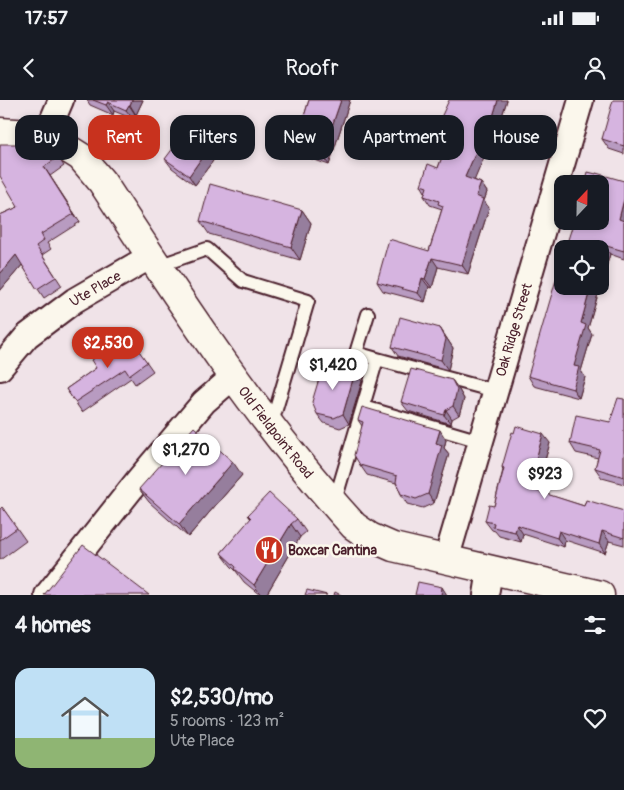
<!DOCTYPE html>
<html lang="en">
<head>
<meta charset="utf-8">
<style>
  body { margin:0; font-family:Pangolin,sans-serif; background:#242831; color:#f1f3f6; height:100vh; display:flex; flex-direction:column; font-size:19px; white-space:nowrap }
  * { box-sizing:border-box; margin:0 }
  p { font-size:16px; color:#9ea1a6 }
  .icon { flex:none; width:28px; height:28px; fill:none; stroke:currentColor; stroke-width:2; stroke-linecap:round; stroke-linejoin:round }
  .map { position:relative; height:495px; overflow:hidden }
  .panel { display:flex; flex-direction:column; background:#171b24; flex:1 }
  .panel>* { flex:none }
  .banner { position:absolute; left:15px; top:15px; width:595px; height:45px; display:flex; gap:10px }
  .needle { width:32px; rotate:22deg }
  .fabs { position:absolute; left:554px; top:75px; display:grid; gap:10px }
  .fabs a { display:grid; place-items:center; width:55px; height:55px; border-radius:10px; background:#171b24; box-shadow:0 2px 8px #0003; font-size:25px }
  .price { position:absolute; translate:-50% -42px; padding:0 11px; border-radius:18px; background:#fff; color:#222; font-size:16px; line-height:32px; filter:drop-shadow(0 1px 2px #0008) }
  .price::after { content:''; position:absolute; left:50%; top:30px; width:15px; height:11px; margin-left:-8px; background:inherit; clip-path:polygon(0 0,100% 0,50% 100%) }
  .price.selected { background:#c8321e; color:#fff }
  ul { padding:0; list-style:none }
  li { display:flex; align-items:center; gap:15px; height:125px; padding:0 15px }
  li span { display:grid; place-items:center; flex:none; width:140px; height:100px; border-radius:15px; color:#555 }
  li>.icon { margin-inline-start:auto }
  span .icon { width:60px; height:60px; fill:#fffc; stroke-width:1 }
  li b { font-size:21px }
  h2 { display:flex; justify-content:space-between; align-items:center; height:60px; padding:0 15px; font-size:21px }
  .chip { padding:0 18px; border-radius:15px; background:#171b24; box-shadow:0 2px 8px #0003; font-size:18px; line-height:45px }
  .chip.selected { background:#c8321e; color:#fff }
  .status { display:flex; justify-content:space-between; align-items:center; height:35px; padding:0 25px; background:#171b24; direction:ltr }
  .status svg { height:14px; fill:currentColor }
  header { display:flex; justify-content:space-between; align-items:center; height:65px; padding:0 15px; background:#171b24; font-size:22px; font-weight:600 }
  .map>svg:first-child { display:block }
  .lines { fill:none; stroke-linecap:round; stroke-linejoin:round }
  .service-casing { stroke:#4a1f2b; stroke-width:16 }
  .minor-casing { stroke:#4a1f2b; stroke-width:28 }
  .secondary-casing { stroke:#4a1f2b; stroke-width:31 }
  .service { stroke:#fbf7ec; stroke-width:12 }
  .minor { stroke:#fbf7ec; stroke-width:24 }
  .secondary { stroke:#fbf7ec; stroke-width:28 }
  .wall { fill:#b89bc1; stroke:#4a1f2b }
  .shaded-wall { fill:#967e9d; stroke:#4a1f2b }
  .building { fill:#d6b4e0; stroke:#4a1f2b }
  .labels { text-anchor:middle; stroke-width:5; stroke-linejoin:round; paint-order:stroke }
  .street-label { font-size:14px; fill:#4a1f2b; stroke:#fbf7ec }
  .poi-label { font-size:14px; font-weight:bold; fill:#4a1f2b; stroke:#fbf7ec; text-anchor:start }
</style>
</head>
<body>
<div class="status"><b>17:57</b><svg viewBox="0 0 49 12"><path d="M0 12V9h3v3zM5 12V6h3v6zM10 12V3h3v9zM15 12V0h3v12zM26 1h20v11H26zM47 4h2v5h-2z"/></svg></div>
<header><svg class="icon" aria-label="back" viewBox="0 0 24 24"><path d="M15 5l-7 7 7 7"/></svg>Roofr<svg class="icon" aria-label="person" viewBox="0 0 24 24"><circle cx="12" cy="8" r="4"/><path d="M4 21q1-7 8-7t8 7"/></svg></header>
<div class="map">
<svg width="624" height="495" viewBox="0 0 624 495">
  <rect width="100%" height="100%" fill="#f0e3e8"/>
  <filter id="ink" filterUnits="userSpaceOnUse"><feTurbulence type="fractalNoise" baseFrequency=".02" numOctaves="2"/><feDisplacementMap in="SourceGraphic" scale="10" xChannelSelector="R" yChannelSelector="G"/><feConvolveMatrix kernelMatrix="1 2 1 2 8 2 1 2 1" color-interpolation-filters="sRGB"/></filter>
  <g filter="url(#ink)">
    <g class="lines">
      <defs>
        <path id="service" d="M158,166L207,149L243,181L308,201L271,326
          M377,259L495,291
          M364,307L480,341
          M334,404L377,259L356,253L368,214"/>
        <g id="minor">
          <path d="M46,35L61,0"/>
          <path id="s1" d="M0,268L27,236L75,200L151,156"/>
          <path id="s2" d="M446,460L581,0"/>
          <path d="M47,495L139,379L204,302L233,277"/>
          <path d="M486,495L490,470"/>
        </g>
        <g id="secondary">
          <path id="s3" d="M0,32L46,35L81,57L102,82C180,201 258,321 354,426L370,437L393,447L600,495"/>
        </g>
      </defs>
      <!-- service casing -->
      <use href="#service" class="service-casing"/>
      <!-- minor casing -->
      <use href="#minor" class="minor-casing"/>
      <!-- secondary casing -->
      <use href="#secondary" class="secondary-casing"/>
      <!-- service -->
      <use href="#service" class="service"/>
      <!-- minor -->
      <use href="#minor" class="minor"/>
      <!-- secondary -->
      <use href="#secondary" class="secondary"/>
    </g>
    <!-- wall -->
    <path class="wall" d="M87,0H143L136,15L135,14L133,19L114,11L113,15L90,5Z
      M309,0H350L329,65L301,55L295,46Z
      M507,0L497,32L495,31L474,80L481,83L487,92L484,101L489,108L468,174L438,167L432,188L429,187L425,202L383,191L377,182L429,151L442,109L430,105L424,96L425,92L421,85L438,68L450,35L445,33L438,24Z
      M624,0V54L609,49L602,39Z
      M185,43L224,46L195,85L172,68L165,59Z
      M20,44L58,57L64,66L50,76L80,122L47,143L51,149L42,155L62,186L44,198L22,165L0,191V115L18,107Z
      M624,81V159L610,154L588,228L592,234L581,271L585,277L579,298L534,286L528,276L600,149Z
      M302,110L311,123L300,160L209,134L200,121Z
      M440,228L453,248L448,270L398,256L392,247Z
      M131,240L153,271L135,284L131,278L82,312L66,289L96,268L110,254Z
      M452,280L459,290L464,299L459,315L452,319L451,324L408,311L401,302Z
      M362,281L349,324L340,328L324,323L317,314Z
      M624,299V384L602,378L595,368L598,358L576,353L570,343L610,322Z
      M358,320L446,340L444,348L449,354L434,403L423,408L407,404L401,394L396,383L367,375L360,365L362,326Z
      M550,343L536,391L584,406L624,411V445L609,441L605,453L565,440L564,447L523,434L521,442L499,436L495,431L492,430L485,421L494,406L503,370L502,367Z
      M242,375L188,437L149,402L139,389Z
      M2,407L26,441L0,460V409Z
      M248,415L297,419L306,432L300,437L266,495H260L244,482L236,471L231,466L221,453L251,419Z"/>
    <!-- shaded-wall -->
    <path class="shaded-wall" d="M132,0H143L136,15L130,5Z
      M341,0H350L329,65L322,55Z
      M498,0H507L497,32L491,23Z
      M108,2L114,11L113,15L106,5Z
      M129,5L135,14L133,19L126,10Z
      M489,22L495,31L472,86L465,77Z
      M217,36L224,46L195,85L189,76Z
      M44,67L50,76L80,122L74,114Z
      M481,83L487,92L484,101L489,108L468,174L462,165L476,96Z
      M624,99V127L619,119Z
      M302,110L311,123L300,160L291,147Z
      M603,145L610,154L588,228L592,234L581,271L585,277L579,298L573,289L574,266L581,223L591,186H600V156Z
      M16,155L23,164L0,191V174Z
      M432,158L438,167L432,188L425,179Z
      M422,178L429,187L425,202L418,193Z
      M440,228L453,248L448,270L441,260Z
      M355,272L362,281L349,324L343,314Z
      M452,280L459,290L464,299L459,315L453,306Z
      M446,310L452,319L451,324L444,315Z
      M440,330L446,340L444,348L449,354L434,403L428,394L436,343Z
      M543,334L550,343L534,397L528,388Z
      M233,362L242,375L188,437L179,424Z
      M291,424L300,437L266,495H261L254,485Z
      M517,425L523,434L521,442L515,432Z
      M559,431L565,440L564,447L557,438Z
      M602,431L609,441L605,453L599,444Z
      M442,487L447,495H441Z"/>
    <!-- building -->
    <path class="building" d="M93,0H132L130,5H129L126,10L108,2L106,5Z
      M309,0H341L322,55L295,46Z
      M449,0H498L491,23L489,22L465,77L481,83L476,96L483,99L462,165L432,158L425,179L422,178L418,193L377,182L389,139L429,151L443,106L438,104L439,101L424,96L427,87L421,85L428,64L438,68L452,30L438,24Z
      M613,0H624V46L602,39Z
      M199,24L217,36L189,76L165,59L180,39L185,43Z
      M0,44H20L58,57L44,67L74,114L41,134L44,140L36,146L56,177L37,189L16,155L0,174V115L18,107L0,76Z
      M588,72L596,74V73L624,81V99L619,119L624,121V151L603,145L600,156V149H565L574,121H600V84H585Z
      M210,84L302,110L291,147L200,121Z
      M562,159V186H591L581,223L586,225L574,266L579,267L573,289L528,276Z
      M400,217L440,228L446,239L441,260L392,247Z
      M131,240L147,262L129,275L125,269L75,302L66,289L96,268L91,260L107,249L110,254Z
      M324,262L355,272L343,314L334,318L317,314L312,302Z
      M411,269L452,280L457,290L453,306L446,310L444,315L401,302Z
      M618,298L624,299V377L595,368L600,350L570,343L576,315L610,322Z
      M362,307L440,330L436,343L442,345L428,394L416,399L401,394L396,382L397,376L360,365L354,355L363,322L358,320Z
      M516,326L543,334L528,388L584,406L586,400L624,411V438L602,431L599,444L559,431L557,438L517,425L515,432L493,427L494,423L485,421L489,405L494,406L504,368L502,367L512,332L514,333Z
      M194,327L233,362L179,424L139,389Z
      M269,393L297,419L291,424L254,485L235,469L236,467L221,453L251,418L248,415Z
      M2,407L17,428L0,440V409Z
      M83,445L149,495H44Z
      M418,482L442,487L441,495H415Z
      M307,490L327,495H305Z
      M335,492L341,495H334Z"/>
  </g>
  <!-- icons -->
  <defs>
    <symbol id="restaurant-disc" viewBox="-11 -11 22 22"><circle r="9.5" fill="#c8321e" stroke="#fbf7ec"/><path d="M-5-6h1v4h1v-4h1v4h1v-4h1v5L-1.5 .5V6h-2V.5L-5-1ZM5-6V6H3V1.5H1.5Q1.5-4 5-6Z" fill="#fff"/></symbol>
  </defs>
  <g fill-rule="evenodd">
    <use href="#restaurant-disc" x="253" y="434" width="32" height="32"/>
  </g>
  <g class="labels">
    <!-- street labels -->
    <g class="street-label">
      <text dy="5" stroke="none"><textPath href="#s1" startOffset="125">Ute Place</textPath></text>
      <text dy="5" stroke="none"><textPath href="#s2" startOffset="240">Oak Ridge Street</textPath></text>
      <text dy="5" stroke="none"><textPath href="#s3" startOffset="425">Old Fieldpoint Road</textPath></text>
    </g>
    <!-- poi labels -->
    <g class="poi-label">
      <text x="288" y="455">Boxcar Cantina</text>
    </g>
  </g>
</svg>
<div class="fabs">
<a><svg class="needle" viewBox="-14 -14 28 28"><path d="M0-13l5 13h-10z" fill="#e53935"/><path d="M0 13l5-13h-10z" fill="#9ea1a6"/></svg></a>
<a><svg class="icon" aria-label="locate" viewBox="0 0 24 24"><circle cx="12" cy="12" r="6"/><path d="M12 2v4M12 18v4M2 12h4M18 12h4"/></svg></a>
</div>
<b class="price selected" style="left:108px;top:269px">$2,530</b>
<b class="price" style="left:333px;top:291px">$1,420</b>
<b class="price" style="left:186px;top:376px">$1,270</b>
<b class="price" style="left:545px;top:400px">$923</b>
<div class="banner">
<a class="chip">Buy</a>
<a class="chip selected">Rent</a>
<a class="chip">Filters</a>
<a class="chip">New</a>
<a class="chip">Apartment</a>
<a class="chip">House</a>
</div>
</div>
<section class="panel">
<h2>4 homes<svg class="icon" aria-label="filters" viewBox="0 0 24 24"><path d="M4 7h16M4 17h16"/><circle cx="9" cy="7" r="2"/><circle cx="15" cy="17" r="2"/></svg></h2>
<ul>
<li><span style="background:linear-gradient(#bfe0f5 70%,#8fb573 0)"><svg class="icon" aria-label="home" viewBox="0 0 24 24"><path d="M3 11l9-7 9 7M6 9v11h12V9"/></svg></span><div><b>$2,530/mo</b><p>5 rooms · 123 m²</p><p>Ute Place</p></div><svg class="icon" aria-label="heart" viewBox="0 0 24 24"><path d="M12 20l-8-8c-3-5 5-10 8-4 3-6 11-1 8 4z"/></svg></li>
</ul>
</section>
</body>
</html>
